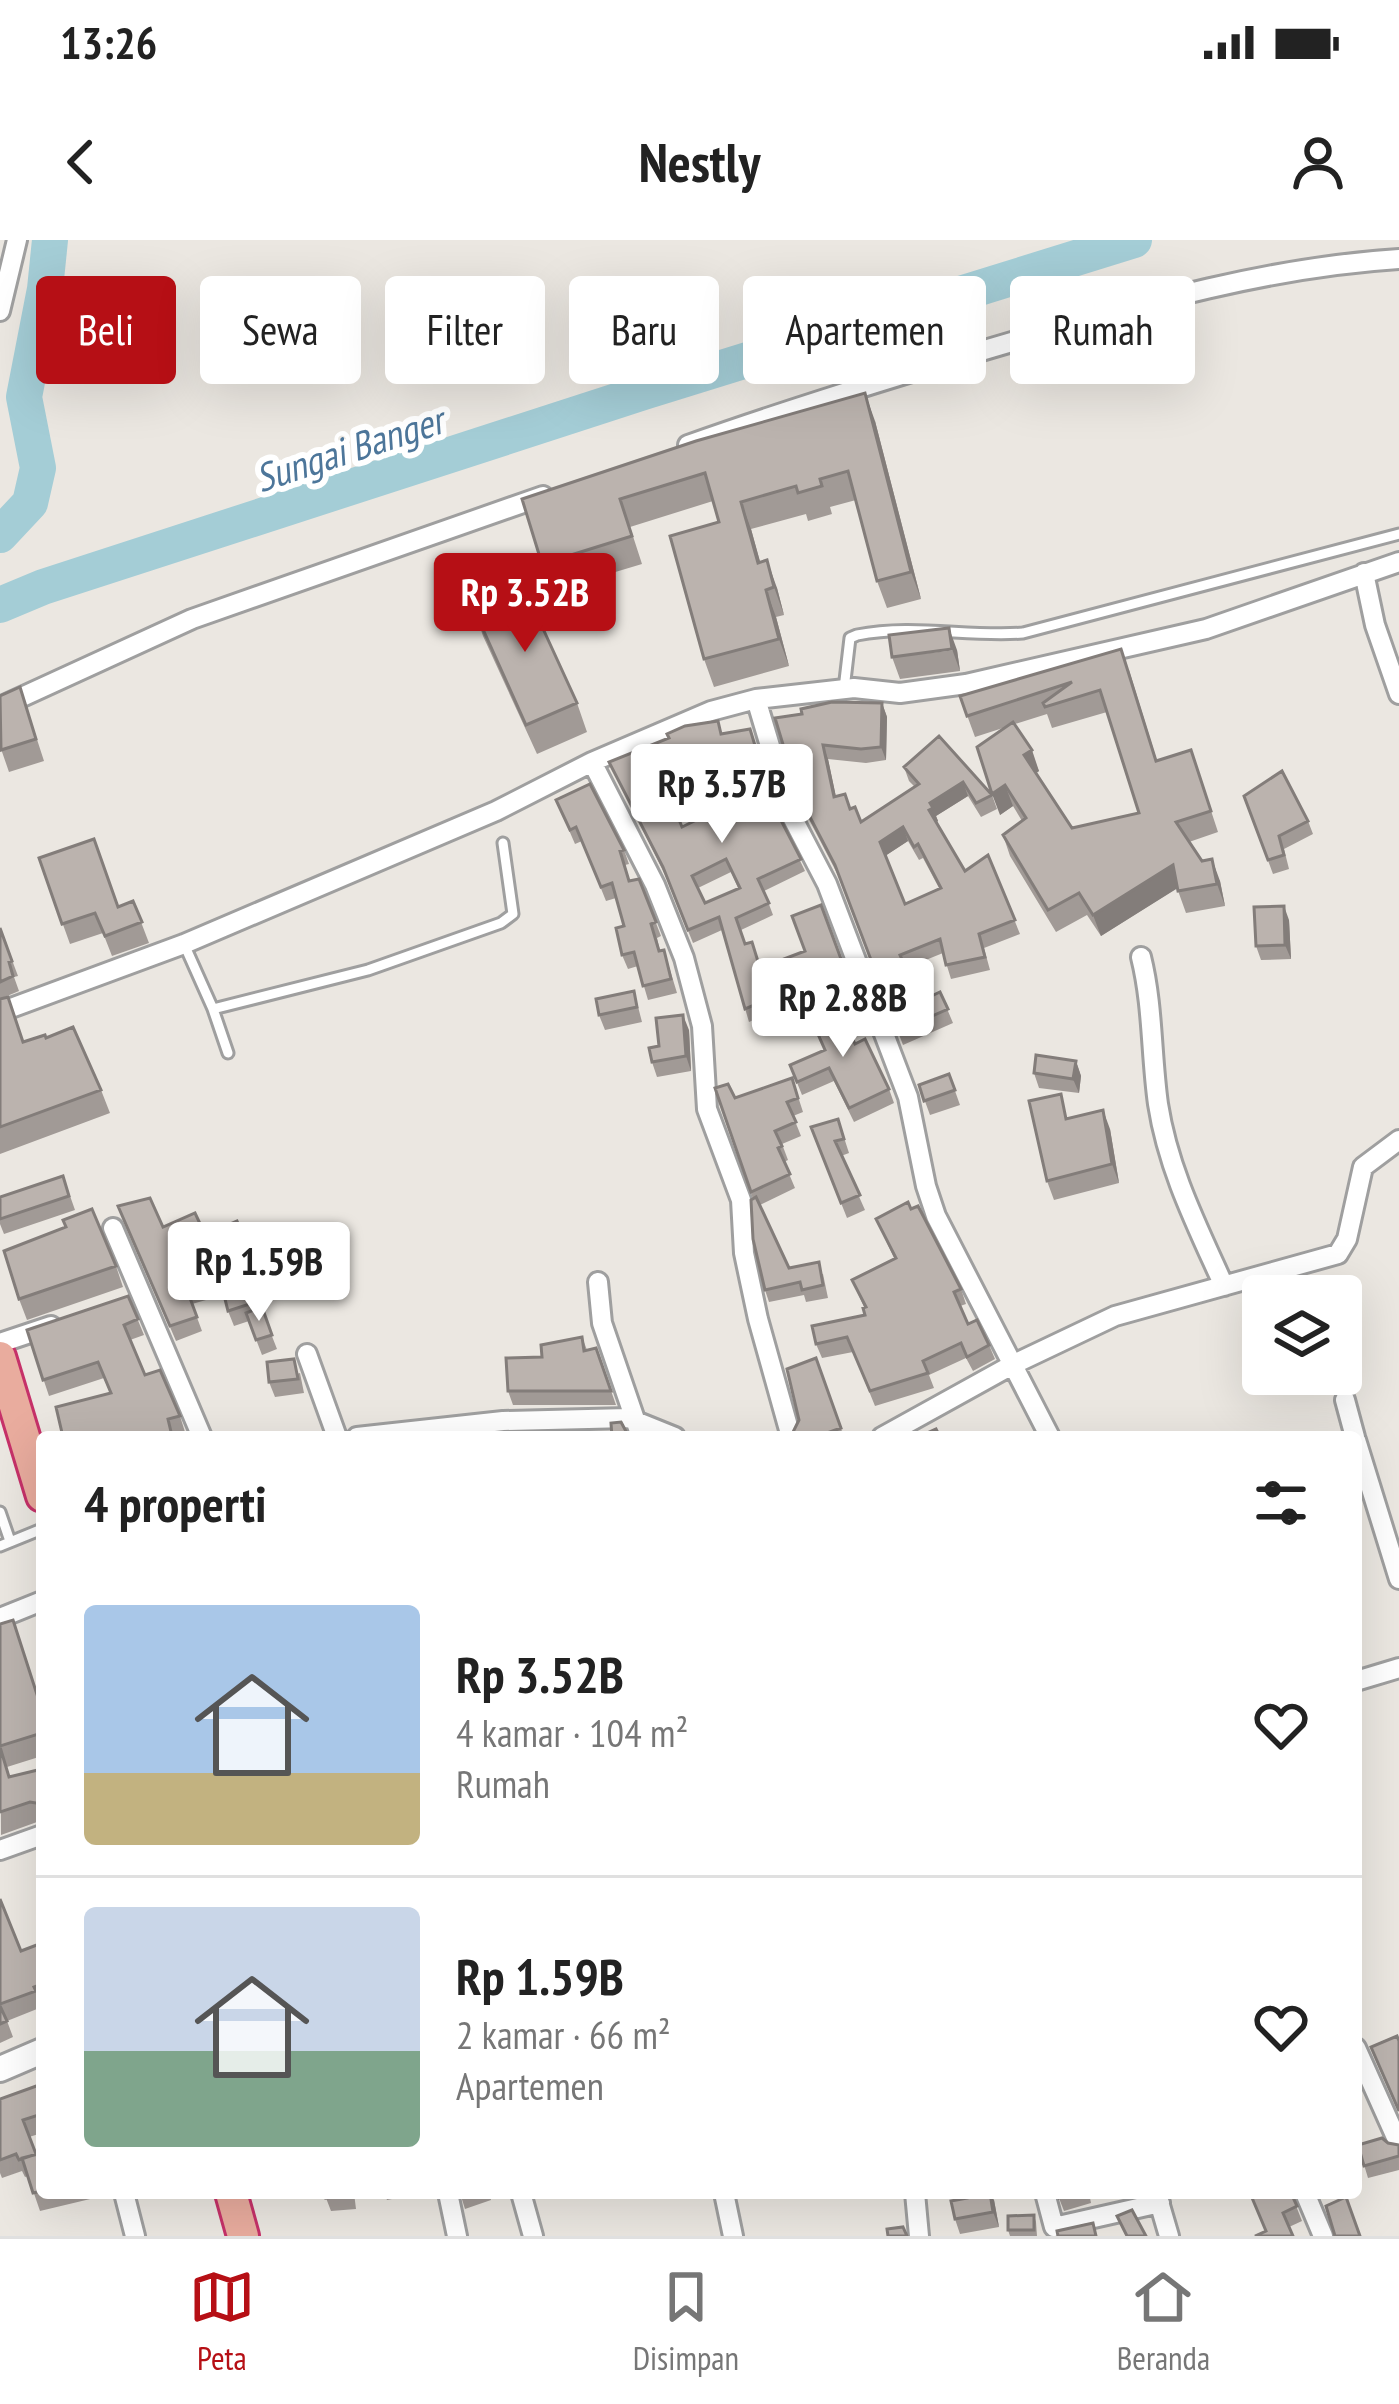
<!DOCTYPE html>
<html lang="id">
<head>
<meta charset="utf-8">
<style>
  body { margin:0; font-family:"PT Sans Narrow",sans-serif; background:#f2f2f2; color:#222; height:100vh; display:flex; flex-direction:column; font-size:45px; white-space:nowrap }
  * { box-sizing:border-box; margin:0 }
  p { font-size:39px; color:#767676 }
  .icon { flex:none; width:66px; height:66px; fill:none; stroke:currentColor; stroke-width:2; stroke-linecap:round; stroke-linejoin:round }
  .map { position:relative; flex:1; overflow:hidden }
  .side { position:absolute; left:36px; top:1191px; width:1326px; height:768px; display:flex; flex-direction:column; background:#fff; border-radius:12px; box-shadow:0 12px 48px #0002 }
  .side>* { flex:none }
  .top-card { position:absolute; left:36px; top:36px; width:1329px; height:108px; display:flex; gap:24px }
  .controls { position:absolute; left:1242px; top:1035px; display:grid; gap:24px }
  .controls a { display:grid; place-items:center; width:120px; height:120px; border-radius:12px; background:#fff; box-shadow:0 12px 48px #0002; font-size:60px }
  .price { position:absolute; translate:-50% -102px; padding:0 27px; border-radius:12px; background:#fff; color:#222; font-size:39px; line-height:78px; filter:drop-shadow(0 3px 6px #0008) }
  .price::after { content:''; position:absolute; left:50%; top:72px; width:36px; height:27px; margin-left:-18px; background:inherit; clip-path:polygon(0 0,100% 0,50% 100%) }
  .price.active { background:#b60f15; color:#fff }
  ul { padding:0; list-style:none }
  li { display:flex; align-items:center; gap:36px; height:300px; padding:0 48px }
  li+li { border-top:3px solid #e0e0e0 }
  li span { display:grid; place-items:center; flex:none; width:336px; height:240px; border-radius:12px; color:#555 }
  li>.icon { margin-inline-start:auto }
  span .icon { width:144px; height:144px; fill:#fffc; stroke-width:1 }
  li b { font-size:51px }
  h2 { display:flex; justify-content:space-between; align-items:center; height:144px; padding:0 48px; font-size:51px }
  .tag { padding:0 42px; border-radius:12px; background:#fff; box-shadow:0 12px 48px #0002; font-size:42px; line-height:108px }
  .tag.active { background:#b60f15; color:#fff }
  .status { display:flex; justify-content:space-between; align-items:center; height:84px; padding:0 60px; background:#fff; direction:ltr }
  .status svg { height:33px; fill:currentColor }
  header { display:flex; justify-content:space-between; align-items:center; height:156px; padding:0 48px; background:#fff; font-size:54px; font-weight:700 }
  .dock { display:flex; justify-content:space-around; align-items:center; height:168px; border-top:3px solid #e0e0e0; background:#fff; font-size:33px; color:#767676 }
  .dock a { display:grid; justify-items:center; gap:6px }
  .dock .active { color:#b60f15 }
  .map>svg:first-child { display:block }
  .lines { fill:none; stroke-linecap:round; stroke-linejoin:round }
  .river { stroke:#a4cdd6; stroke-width:36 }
  .service-casing { stroke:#9f9f9f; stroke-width:15 }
  .minor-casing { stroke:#9f9f9f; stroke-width:24 }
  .tertiary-casing { stroke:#9f9f9f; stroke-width:30 }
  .trunk-casing { stroke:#c63169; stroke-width:36 }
  .service { stroke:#fff; stroke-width:9 }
  .minor { stroke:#fff; stroke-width:18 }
  .tertiary { stroke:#fff; stroke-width:24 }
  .trunk { stroke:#e9ac9e; stroke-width:30 }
  .wall { fill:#a19a96; fill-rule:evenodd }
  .shaded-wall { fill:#837d7a }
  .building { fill:#bbb3ae; stroke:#837d7a; stroke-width:3; fill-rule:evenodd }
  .labels { text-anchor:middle; stroke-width:12; stroke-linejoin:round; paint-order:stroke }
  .water-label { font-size:39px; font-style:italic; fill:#4d769a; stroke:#fff }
</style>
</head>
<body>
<div class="status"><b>13:26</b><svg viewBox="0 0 49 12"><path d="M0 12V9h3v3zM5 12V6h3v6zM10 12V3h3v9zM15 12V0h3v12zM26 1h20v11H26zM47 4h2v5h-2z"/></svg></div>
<header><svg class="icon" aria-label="back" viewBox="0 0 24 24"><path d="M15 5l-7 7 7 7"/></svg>Nestly<svg class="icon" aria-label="person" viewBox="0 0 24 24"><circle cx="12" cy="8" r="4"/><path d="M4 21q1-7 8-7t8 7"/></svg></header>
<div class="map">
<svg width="1399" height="1996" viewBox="0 0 1399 1996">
  <rect width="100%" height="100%" fill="#ebe7e1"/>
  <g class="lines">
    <!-- river -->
    <path class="river" d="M0,295L30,263L38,228L24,157L45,49L50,0
      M0,365L43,347L644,152L1134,0"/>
    <defs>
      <path id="service" d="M844,449L850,398L857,395C913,384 967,397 1023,393L1399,294
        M184,704L213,769L368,730L501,683L513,674L503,603
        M213,769L228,813
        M0,1272L10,1301
        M0,1306L42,1289"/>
      <path id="minor" d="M0,71L17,0
        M688,205C798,166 909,132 1022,99C1145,63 1270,27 1399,19
        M1364,333L1375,385L1399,454
        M756,459L790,573L827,644L908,857L926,946L936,976L1050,1197
        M0,467L192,379L543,256
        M592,522L655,645L684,718L702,786L707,869L741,960L744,1013L758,1079L791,1197
        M1141,717C1153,765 1151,814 1158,864C1168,929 1197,986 1224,1046
        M0,772L184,704L496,571L592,522L711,471L756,459L854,448L900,453L966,444L1206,389L1399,322
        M113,988L202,1197
        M598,1042L602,1083L641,1197
        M0,1103L51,1086
        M307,1114L337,1197
        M1345,1160L1355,1197
        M357,1197L503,1181L628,1178L675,1197
        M882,1197L1014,1124L1115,1076L1338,1014L1347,999L1363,927L1399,900
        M1356,1200L1399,1339
        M0,1378L42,1361
        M1356,1441L1399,1428
        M0,1610L42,1595
        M1356,1808L1399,1904
        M124,1953L135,1996
        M448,1953L457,1996
        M521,1953L533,1996
        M724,1953L733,1996
        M915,1953L919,1996
        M1045,1953L1054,1987L1160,1963
        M1305,1953L1323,1996
        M1157,1955L1169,1996"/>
      <path id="tertiary" d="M0,1829L42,1811"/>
      <path id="trunk" d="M0,1117L42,1256
        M231,1953L243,1996"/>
    </defs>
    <!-- service casing -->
    <use href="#service" class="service-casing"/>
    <!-- minor casing -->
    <use href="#minor" class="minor-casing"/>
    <!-- tertiary casing -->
    <use href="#tertiary" class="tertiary-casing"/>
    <!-- trunk casing -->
    <use href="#trunk" class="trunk-casing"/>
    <!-- service -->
    <use href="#service" class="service"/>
    <!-- minor -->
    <use href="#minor" class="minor"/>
    <!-- tertiary -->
    <use href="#tertiary" class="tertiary"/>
    <!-- trunk -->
    <use href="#trunk" class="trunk"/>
  </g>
  <!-- wall -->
  <path class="wall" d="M875,181L921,359L887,368L877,341L856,260L830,267L832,274L808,281L806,274L751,289L760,322L777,348L784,375L776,377L789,426L714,447L704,419L719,282L713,261L630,287L642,324L552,351L522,259Z
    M473,367L577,463L587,492L537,514L483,396Z
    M957,410L960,431L900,439L892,417Z
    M1129,430L1157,521L1191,510L1218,592L1189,602L1202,621L1220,641L1225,666L1186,673L1177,648L1101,696L1087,675L1056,692L1010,616L1003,595L1022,581L1013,566L1000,575L1006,487L975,497L960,456ZM1107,472L1139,573L1072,588L1036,533L1039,531L1015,484L1047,474L1052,488Z
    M20,447L44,521L9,532L0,506Z
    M882,463L887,477L886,520L866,523L828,519L836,557L849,568L861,582L915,547L909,541L904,527L939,496L992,555L997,569L981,577L968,556L936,576L938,581L936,582L965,631L988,615L1020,694L984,708L990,730L951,739L943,713L906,728L921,761L940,752L953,783L903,805L840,639L803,568L775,478ZM908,601L919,620L923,618L939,648L905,664L885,616Z
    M723,494L775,569L805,631L764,651L773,675L741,690L745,704L761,728L805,711L821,665L849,740L749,782L722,690L693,703L667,639L609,522ZM732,548L735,561L682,587L674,567ZM731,632L738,648L705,663L698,648Z
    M1244,556L1308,581L1313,594L1284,609L1289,629L1273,634Z
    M556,560L624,610L629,624L625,625L630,641L639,639L661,696L657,698L660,711L664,710L677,753L648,760L638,726L628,729L622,715L624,686L616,658L606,661L582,601L575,604Z
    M39,618L118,667L133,661L149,703L112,716L103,693L70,704Z
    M1289,680L1291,719L1261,720L1256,706Z
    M0,688L18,736L14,737L19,751L0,759Z
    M634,751L642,782L605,790L599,775Z
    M0,759L24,802L46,798L101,850L110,873L0,914Z
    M689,790L691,831L657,837L652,822Z
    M855,804L889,849L894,863L854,882L834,841L802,855L790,825Z
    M1076,821L1081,836L1079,853L1039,848L1034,833Z
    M949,834L960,865L930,875L919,845Z
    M792,838L803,872L793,876L801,896L782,904L788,920L784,922L795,948L760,965L789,1028L823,1034L828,1058L806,1062L804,1055L769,1062L765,1050L753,959L715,848L735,858Z
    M838,879L849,913L841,916L865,970L847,978L811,887Z
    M1110,889L1119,943L1054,960L1047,941Z
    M63,936L75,970L4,994L0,984V957Z
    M876,979L961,1049L966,1064L960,1066L968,1084L989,1105L995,1119L973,1131L966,1118L929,1135L934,1148L875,1166L853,1112L822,1118L816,1104L865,1075L864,1067L852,1040L894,1018Z
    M124,980L163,987L211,1007L216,1021L204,1027L213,1058L192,1064L202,1091L176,1101Z
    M221,988L248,1007L254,1021L237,1029Z
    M116,1026L123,1047L27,1080L19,1059Z
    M251,1043L277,1109L262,1115L249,1081L234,1086L228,1071Z
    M128,1056L144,1095L130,1100L145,1135L180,1176L185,1192L174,1195L175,1197H63L110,1153L104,1138L49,1156L27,1090Z
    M582,1097L587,1110L596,1108L616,1165H513L508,1151L542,1117Z
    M816,1118L844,1197H793Z
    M300,1133L304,1153L275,1157L269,1142Z
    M13,1380L42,1467V1516L7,1527L10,1537L42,1529V1583L37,1582L1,1595L0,1384Z
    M0,1659L21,1711L42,1703V1767L7,1781L13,1797L0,1803Z
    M42,1829V1893L29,1897L36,1914L42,1913V1953H107V1955L40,1971L28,1936L25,1937L22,1931L2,1938L0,1933V1859L41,1845L37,1832Z
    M1356,1839L1362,1855L1356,1857Z
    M1388,1903L1399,1905V1930L1368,1938L1358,1905Z
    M354,1953L356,1969L331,1971L326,1958Z
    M384,1953H422L387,1960Z
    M460,1953H489L491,1960L465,1969Z
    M1057,1953H1089L1091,1963L1064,1971Z
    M1291,1953L1302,1981L1289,1987L1265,1991Z
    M967,1958L994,1960L999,1987L960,1994L955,1979Z
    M1034,1975L1036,1982L1037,1996H1010L1008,1990Z"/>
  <!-- shaded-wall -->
  <path class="shaded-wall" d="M865,153L875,181L921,359L911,332Z
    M741,262L751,289L768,350L758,323Z
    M767,320L777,348L784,375L774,347Z
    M766,350L776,377L789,426L779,399Z
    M949,388L957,410L960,431L952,409Z
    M882,463L887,477L886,520L881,507Z
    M823,505L828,519L839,571L834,557Z
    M1032,510L1039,531L1032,536L1024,515Z
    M963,542L968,556L936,576L938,581L934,584L929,570L930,563Z
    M1005,545L1013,566L1000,575L992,554Z
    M903,587L908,601L885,616L880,602Z
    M1212,619L1220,641L1225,666L1217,644Z
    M1173,625L1181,646L1101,696L1093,675Z
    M1284,666L1289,680L1291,719L1285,705Z
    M683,775L689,790L691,831L686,816Z
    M1076,821L1081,836L1079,853L1073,839Z
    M1103,870L1110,889L1119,943L1112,924Z
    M990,1953L994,1960L999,1987L993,1972Z"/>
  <!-- building -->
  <path class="building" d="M865,153L911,332L877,341L848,231L820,239L822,246L798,253L796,246L741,262L758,323L767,320L774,347L766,350L779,399L704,419L670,296L719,282L705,233L620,259L632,296L542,324L522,259L696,201Z
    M523,345L577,463L526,485L473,367Z
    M949,388L952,409L892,417L889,395Z
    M1121,409L1156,521L1191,510L1211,571L1176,582L1202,621L1212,619L1217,644L1178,651L1173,625L1093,675L1079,653L1048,670L1003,595L1026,578L1005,545L992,554L977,507L1013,482L1032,510L1024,515L1072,588L1139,573L1100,450L1045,467L1043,463L1072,442L967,476L960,456Z
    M20,447L36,499L1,510L0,456Z
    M832,462L882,463L881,507L861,509L823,505L834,557L845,554L850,569L855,567L861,582L919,544L904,527L939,496L992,555L976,563L963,542L930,563L933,568L929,570L965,631L988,615L1015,680L979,694L985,717L946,725L940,699L900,715L921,761L940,752L948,769L898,791L835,625L798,554L775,478L802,474L801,469ZM903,587L914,607L918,604L941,648L905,664L880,602Z
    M718,481L721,494L750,489L773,565L801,619L758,639L769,663L736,678L745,704L752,702L760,728L805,711L792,676L821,665L844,727L745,769L719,677L688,690L663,627L609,522L669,498L667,494L685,486ZM728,535L735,561L682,587L669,555ZM726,619L740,648L705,663L692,636Z
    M1282,531L1308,581L1279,596L1284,615L1268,620L1244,556Z
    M590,544L624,610L620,611L629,641L639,639L656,682L651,684L659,711L664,710L671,739L643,746L634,712L622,715L616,688L624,686L612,643L601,647L576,587L570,590L556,560Z
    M94,599L118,667L133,661L142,682L105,696L95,673L62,684L39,618Z
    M1284,666L1285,705L1256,706L1254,667Z
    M0,688L12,721L9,722L13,736L0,742Z
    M634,751L637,767L599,775L596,759Z
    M8,757L23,802L45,795L46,798L73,787L101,850L0,887V759Z
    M838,766L855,804L865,799L889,849L849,868L829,828L797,842L790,825L825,810L809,774Z
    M683,775L686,816L652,822L649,808L659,806L656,778Z
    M1036,815L1076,821L1073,839L1034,833Z
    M949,834L955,850L924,861L919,845Z
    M792,838L798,858L787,862L796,882L775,891L782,906L778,908L790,934L751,952L715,848L728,844L735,858Z
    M1061,854L1066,879L1103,870L1112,924L1047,941L1029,861Z
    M838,879L844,899L835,901L860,955L841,963L811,887Z
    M63,936L69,956L0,979V957Z
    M756,957L789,1028L819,1022L823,1045L802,1050L800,1042L765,1050L753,999L751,960Z
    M150,958L163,987L195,973L211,1007L199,1012L208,1043L187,1050L197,1077L170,1086L118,966Z
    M908,962L911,969L918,966L961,1049L954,1052L968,1084L977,1080L989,1105L967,1117L961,1103L923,1121L928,1133L870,1151L847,1097L816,1104L812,1086L865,1075L863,1068L866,1067L852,1040L896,1018L876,979Z
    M92,969L116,1026L19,1059L4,1011L66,987L63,980Z
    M237,981L248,1007L232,1014L221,988Z
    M251,1043L256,1062L228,1071L223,1051Z
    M128,1056L138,1079L124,1085L145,1135L160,1130L180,1176L168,1179L172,1196L63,1197L56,1167L111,1153L98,1122L43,1140L27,1090Z
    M262,1067L272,1095L256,1100L246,1073Z
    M582,1097L584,1111L596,1108L611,1151H508L506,1118L542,1117L541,1105Z
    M816,1118L841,1188L816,1197H793L792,1194L799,1180L787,1129Z
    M294,1119L298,1139L269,1142L267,1122Z
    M621,1182L629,1197H612L611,1183Z
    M936,1189L940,1197H918Z
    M13,1380L42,1470V1493L0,1506V1384Z
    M0,1507L9,1537L42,1529V1564L30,1562L0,1572Z
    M0,1659L21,1711L42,1703V1744L34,1747L36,1751L0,1764Z
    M0,1766L7,1781L0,1784Z
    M1397,1796L1399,1801V1871L1371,1807Z
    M42,1844V1874L23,1880L36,1914L19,1920L16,1914L0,1920V1859Z
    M1382,1898L1388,1903L1399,1905V1916L1364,1926L1358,1905Z
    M42,1913V1951L33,1953L22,1918Z
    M326,1953H350L351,1955L326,1958Z
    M966,1953H990L993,1972L955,1979L951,1961L967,1958Z
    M1057,1953H1077L1059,1958Z
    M1250,1953H1291L1297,1966L1283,1973L1293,1996H1255L1266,1991Z
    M1346,1957L1360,1996H1335L1326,1966Z
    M1132,1970L1146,1996H1127L1117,1976Z
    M1034,1975V1990H1008V1976Z
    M1093,1983L1096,1996H1058L1057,1991Z
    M903,1987L907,1996H888L887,1989Z"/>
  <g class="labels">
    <!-- water labels -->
    <g class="water-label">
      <text transform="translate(349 209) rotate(-18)" y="14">Sungai Banger</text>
    </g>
  </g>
</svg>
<div class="controls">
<a><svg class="icon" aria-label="layers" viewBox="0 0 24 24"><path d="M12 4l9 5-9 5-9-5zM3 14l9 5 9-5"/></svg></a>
</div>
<b class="price active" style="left:525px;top:415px">Rp 3.52B</b>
<b class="price" style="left:722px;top:606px">Rp 3.57B</b>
<b class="price" style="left:843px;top:820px">Rp 2.88B</b>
<b class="price" style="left:259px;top:1084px">Rp 1.59B</b>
<div class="top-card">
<a class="tag active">Beli</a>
<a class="tag">Sewa</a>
<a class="tag">Filter</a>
<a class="tag">Baru</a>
<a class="tag">Apartemen</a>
<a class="tag">Rumah</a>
</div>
<section class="side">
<h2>4 properti<svg class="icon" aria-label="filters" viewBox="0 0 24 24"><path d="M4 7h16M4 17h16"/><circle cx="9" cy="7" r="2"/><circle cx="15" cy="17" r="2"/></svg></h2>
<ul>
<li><span style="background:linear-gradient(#a9c7e8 70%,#c2b280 0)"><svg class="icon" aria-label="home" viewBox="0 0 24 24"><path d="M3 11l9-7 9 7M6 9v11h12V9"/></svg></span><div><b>Rp 3.52B</b><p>4 kamar · 104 m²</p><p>Rumah</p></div><svg class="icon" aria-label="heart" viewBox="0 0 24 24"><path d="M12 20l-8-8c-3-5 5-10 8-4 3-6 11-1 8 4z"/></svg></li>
<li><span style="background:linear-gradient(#c9d6e8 60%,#7fa58c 0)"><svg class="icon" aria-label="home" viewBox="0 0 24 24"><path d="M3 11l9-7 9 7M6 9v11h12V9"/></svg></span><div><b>Rp 1.59B</b><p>2 kamar · 66 m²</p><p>Apartemen</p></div><svg class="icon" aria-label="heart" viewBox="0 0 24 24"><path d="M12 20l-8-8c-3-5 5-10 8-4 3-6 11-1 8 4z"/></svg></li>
</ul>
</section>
</div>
<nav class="dock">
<a class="active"><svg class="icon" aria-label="map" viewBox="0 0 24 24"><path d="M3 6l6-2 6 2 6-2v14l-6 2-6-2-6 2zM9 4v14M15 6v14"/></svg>Peta</a>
<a><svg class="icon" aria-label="saved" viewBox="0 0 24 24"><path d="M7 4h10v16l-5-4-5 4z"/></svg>Disimpan</a>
<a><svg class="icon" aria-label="home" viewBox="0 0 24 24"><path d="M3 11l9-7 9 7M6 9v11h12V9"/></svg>Beranda</a>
</nav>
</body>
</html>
